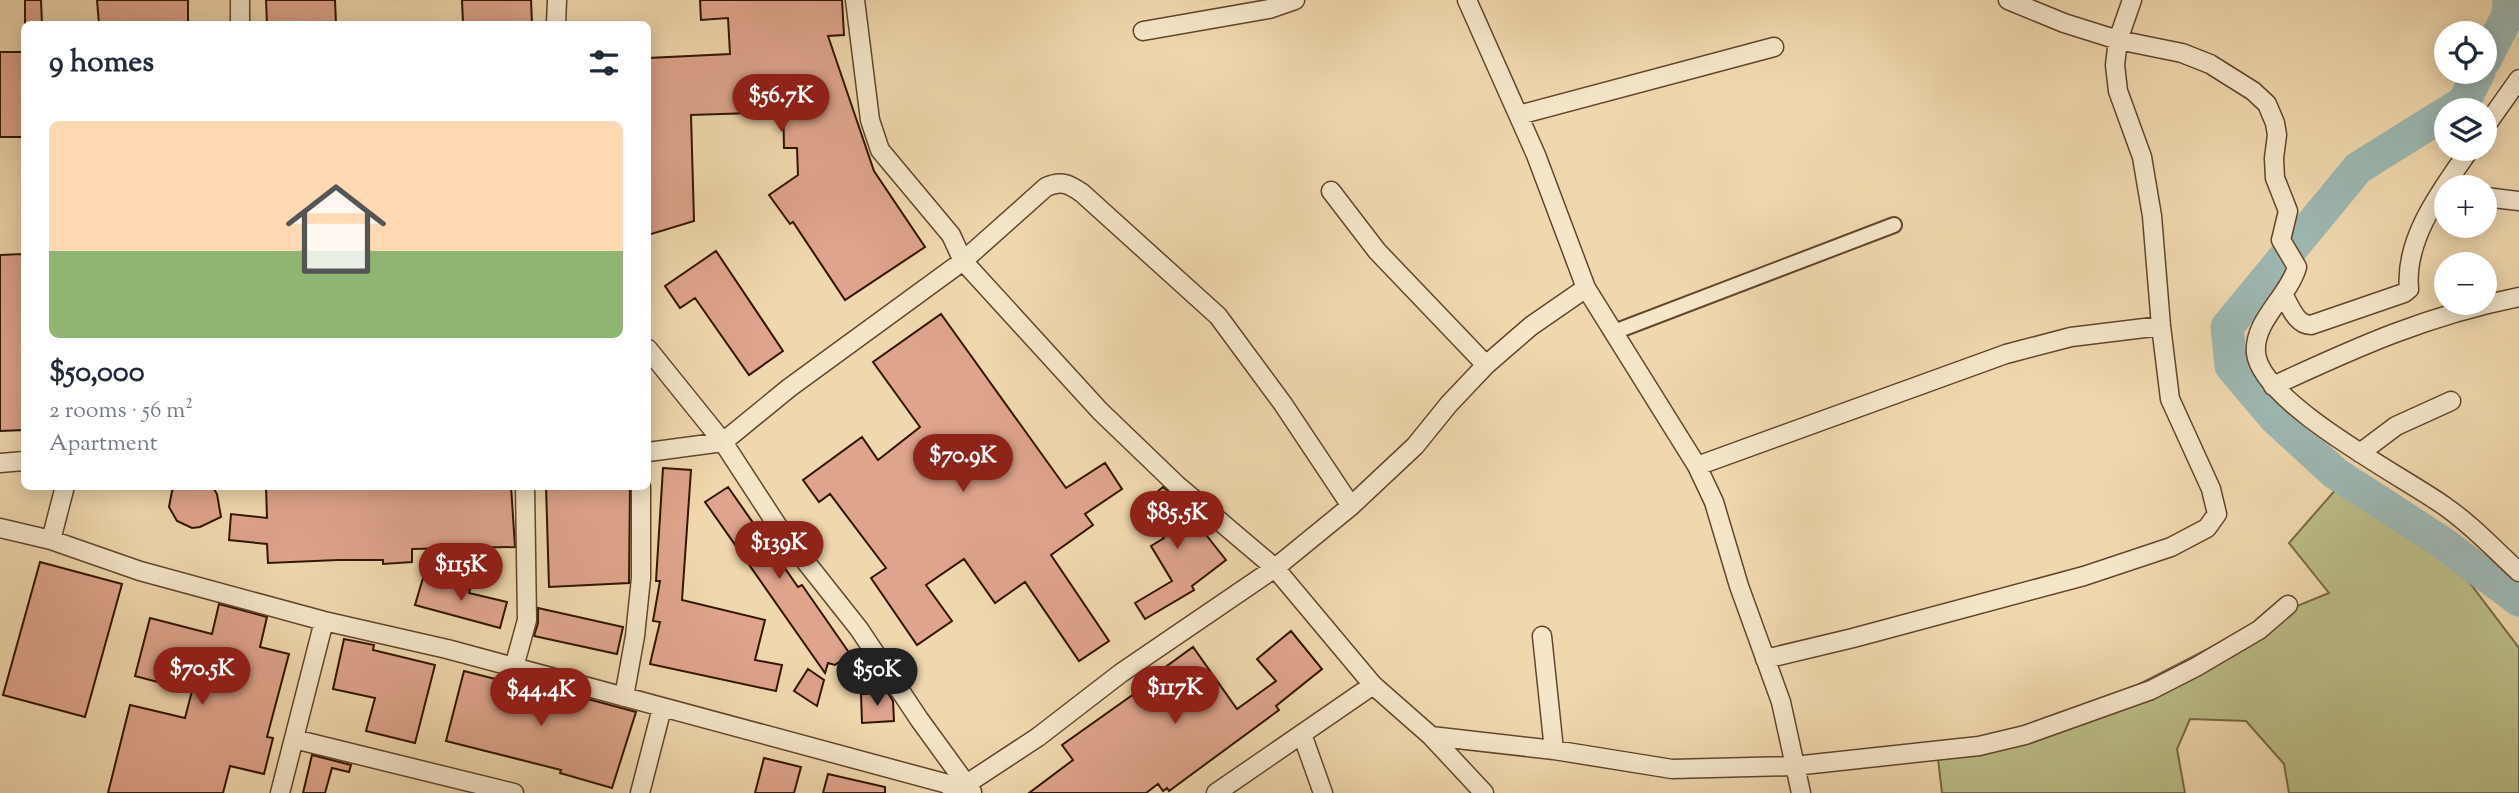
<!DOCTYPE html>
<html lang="en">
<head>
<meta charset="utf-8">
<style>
  body { margin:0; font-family:"Sorts Mill Goudy",serif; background:#f2f2f3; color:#1f2937; height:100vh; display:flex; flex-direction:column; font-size:26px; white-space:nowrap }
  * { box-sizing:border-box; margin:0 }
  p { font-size:23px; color:#747a83 }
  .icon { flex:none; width:38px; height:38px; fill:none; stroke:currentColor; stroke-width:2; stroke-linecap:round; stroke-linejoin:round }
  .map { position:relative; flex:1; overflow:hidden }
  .sheet { position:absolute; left:21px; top:21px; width:630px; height:469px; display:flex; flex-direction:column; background:#fff; border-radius:10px; box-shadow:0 4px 18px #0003 }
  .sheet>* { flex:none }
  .buttons { position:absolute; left:2434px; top:21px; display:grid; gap:14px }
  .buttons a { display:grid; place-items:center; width:63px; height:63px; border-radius:50%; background:#fff; box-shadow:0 4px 18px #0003; font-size:35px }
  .price { position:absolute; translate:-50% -60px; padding:0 16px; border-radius:24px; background:#8f2418; color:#fff; font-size:23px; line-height:46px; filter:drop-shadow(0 2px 4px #0008) }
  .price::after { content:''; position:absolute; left:50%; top:42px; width:21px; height:16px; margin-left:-10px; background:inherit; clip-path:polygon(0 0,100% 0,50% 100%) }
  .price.on { background:#222; color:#fff }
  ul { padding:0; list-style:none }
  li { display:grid; align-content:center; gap:14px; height:371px; padding:0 28px }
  li span { display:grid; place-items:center; height:217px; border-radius:10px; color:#555 }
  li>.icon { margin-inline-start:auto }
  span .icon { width:126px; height:126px; fill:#fffc; stroke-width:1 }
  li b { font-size:30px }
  h2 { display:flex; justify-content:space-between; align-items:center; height:84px; padding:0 28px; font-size:30px }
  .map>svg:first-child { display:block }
  .green { fill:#bcbe88; stroke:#776944; stroke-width:2 }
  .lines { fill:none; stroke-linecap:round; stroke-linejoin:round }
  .river { stroke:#9db8b3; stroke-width:33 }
  .building { fill:#dfa48c; stroke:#321401; stroke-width:2 }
  .pedestrian-casing { stroke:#62452c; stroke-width:18 }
  .minor-casing { stroke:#62452c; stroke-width:21 }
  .pedestrian { stroke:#f5e6ca; stroke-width:14 }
  .minor { stroke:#f5e6ca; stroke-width:18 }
</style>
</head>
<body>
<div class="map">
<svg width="2519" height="793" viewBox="0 0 2519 793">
  <rect width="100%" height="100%" fill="#f0d8ae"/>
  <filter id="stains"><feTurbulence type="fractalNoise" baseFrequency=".00286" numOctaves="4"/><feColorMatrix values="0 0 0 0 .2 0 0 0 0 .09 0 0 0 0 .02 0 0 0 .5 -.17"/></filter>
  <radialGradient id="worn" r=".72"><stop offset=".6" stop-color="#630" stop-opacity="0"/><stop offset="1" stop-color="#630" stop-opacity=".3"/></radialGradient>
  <!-- green -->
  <path class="green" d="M2337,488L2463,574L2519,648V793H2289L2284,764L2246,721L2190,719L2177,749L2185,793H1942L1938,759L2126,691L2270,617L2329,593L2289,543Z"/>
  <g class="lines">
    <!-- river -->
    <path class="river" d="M2485,60L2508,15L2509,0
      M2451,110L2464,102L2479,72
      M2446,113L2358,168L2227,327L2231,366L2275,418L2335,473L2440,541L2519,600"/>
  </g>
  <!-- building -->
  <path class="building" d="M25,0H41L42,24H25Z
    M97,0H188V24H99Z
    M266,0H335L336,24H267Z
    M462,0H531L532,24H463Z
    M700,0H842L844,35L828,36L874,171L925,247L845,300L793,222L790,224L769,195L798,175L797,148H784L783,101L752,102V113L691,115L694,221L648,235V58L730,54L728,18L701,20Z
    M0,52H24V137H0Z
    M716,251L783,351L749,375L695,298L680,308L665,286Z
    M23,254L24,430L0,431V255Z
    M941,314L1066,488L1105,463L1122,489L1085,514L1093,525L1051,555L1109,641L1079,661L1025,582L995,603L964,559L926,585L952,621L917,645L871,578L886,568L830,494L819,502L803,480L862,437L878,460L920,427L873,362Z
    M663,468L691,470L682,600L765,620L755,660L782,665L776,691L650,664L660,622L653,621L660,581H656Z
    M176,486H212L217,494L221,517L200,527L192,528L177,521L169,507L172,491Z
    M266,486H511L515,547L412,549V562L383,564V560H338L268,563L267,544L229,540L231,514L267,518Z
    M546,486H630L629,583L549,587Z
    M728,487L798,587L802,585L850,654L835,665L828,663L825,673L705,502Z
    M1163,487L1199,518L1195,521L1226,560L1192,586L1194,590L1145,619L1135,603L1172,581L1151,546L1164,538L1139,507Z
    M40,562L122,584L85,717L3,695Z
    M423,578L470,590L469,593L507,602L500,628L415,605Z
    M219,604L267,617L260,647L289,654L267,737L273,738L264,774L230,766L223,793H108L130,705L185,718L192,691L135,676L150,618L212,634Z
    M538,608L623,627L617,654L534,636L538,623Z
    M1291,631L1322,669L1276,706L1279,710L1169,791L1167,788L1163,791L1158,784L1146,793H1029L1073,760L1062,745L1162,674L1160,671L1193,647L1237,709L1276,681L1257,659Z
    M344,639L374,645L373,650L435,665L415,743L366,731L375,698L333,689Z
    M808,669L824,680L817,706L794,691Z
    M464,671L582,701L584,698L636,712L612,788L560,773L561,770L446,741Z
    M888,693L893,701L894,721L862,723L861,694Z
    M312,755L351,765L349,772L332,768L325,793H303Z
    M764,758L801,767L794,793H755Z
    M828,774L885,787V793H823Z"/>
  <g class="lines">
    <defs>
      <path id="pedestrian" d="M1614,332L1894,225"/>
      <path id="minor" d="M240,0V24
        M855,0L870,120L880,150L951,235L963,261L1100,411L1177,485L1275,568L1373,685L1431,736L1484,793
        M1467,0L1536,155L1586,288L1697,466L1714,502L1739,586L1781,702L1801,793
        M2008,0L2064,23L2118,40L2182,53L2210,64L2253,91L2267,104L2275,123L2277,135L2274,158L2275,178L2288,211L2281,240L2297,267C2289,296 2253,321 2256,353C2261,403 2402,476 2443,505C2471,524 2495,550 2519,572
        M556,24L557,0
        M1143,31L1269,9L1295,0
        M1519,115L1774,47
        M2485,127L2519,79
        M1331,191L1377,251L1486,365
        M2485,197L2519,201
        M2283,294C2290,306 2296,325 2311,325L2404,293L2409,289C2404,238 2443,188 2470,149
        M648,349L723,442L779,528L859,629L919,719L972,792
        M2273,386C2357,347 2428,315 2519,297
        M648,452L723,442L789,388L963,261L1046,187C1061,180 1069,184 1082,193L1218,316L1283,404L1351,506
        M2360,453L2396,426L2451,401
        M0,463L24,461
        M1697,466L2006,354L2071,337L2161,326
        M0,528L51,540L140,571L324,621L447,649L944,783L960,791
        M51,540L65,486
        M1542,636L1554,750
        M1765,659L1853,638L2084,576L2171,547L2207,528L2217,514L2211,489L2170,399L2161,326L2152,216L2142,157L2118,91L2115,65L2118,40L2132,0
        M514,667L527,620L525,486
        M624,697L635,636L641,578V486
        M1302,734L1323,793
        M1431,736L1554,750L1672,769L1794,766L1979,746L2025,735L2151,690L2196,667L2259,630L2288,605
        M294,739L514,793
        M280,793L324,621
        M640,793L662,708
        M959,793L965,785L1038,737L1121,673L1275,568L1351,506L1415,446L1449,404L1486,365L1531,326L1586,288
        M1216,793L1373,685"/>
    </defs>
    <!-- pedestrian casing -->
    <use href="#pedestrian" class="pedestrian-casing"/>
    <!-- minor casing -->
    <use href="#minor" class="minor-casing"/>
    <!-- pedestrian -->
    <use href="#pedestrian" class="pedestrian"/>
    <!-- minor -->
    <use href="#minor" class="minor"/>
  </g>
  <rect width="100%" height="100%" filter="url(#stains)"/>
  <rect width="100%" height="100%" fill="url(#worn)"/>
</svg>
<div class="buttons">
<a><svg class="icon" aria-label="locate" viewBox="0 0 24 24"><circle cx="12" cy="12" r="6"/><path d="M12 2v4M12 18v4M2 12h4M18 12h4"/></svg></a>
<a><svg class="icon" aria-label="layers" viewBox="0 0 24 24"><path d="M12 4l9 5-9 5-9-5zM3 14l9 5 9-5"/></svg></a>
<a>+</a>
<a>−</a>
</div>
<b class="price" style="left:781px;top:134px">$56.7K</b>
<b class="price" style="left:963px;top:494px">$70.9K</b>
<b class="price" style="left:1177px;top:551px">$85.5K</b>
<b class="price" style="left:779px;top:581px">$139K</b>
<b class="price" style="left:461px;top:603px">$115K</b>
<b class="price" style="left:202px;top:707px">$70.5K</b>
<b class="price on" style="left:877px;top:708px">$50K</b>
<b class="price" style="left:1175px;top:726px">$117K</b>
<b class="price" style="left:541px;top:728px">$44.4K</b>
<section class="sheet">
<h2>9 homes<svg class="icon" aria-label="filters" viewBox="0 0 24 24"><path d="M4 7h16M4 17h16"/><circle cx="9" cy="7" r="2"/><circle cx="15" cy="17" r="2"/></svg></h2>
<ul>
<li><span style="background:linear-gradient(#ffd9b3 60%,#8fb573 0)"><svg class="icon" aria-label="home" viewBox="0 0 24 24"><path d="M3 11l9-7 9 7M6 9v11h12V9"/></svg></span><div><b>$50,000</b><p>2 rooms · 56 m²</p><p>Apartment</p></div></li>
</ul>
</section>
</div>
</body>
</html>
